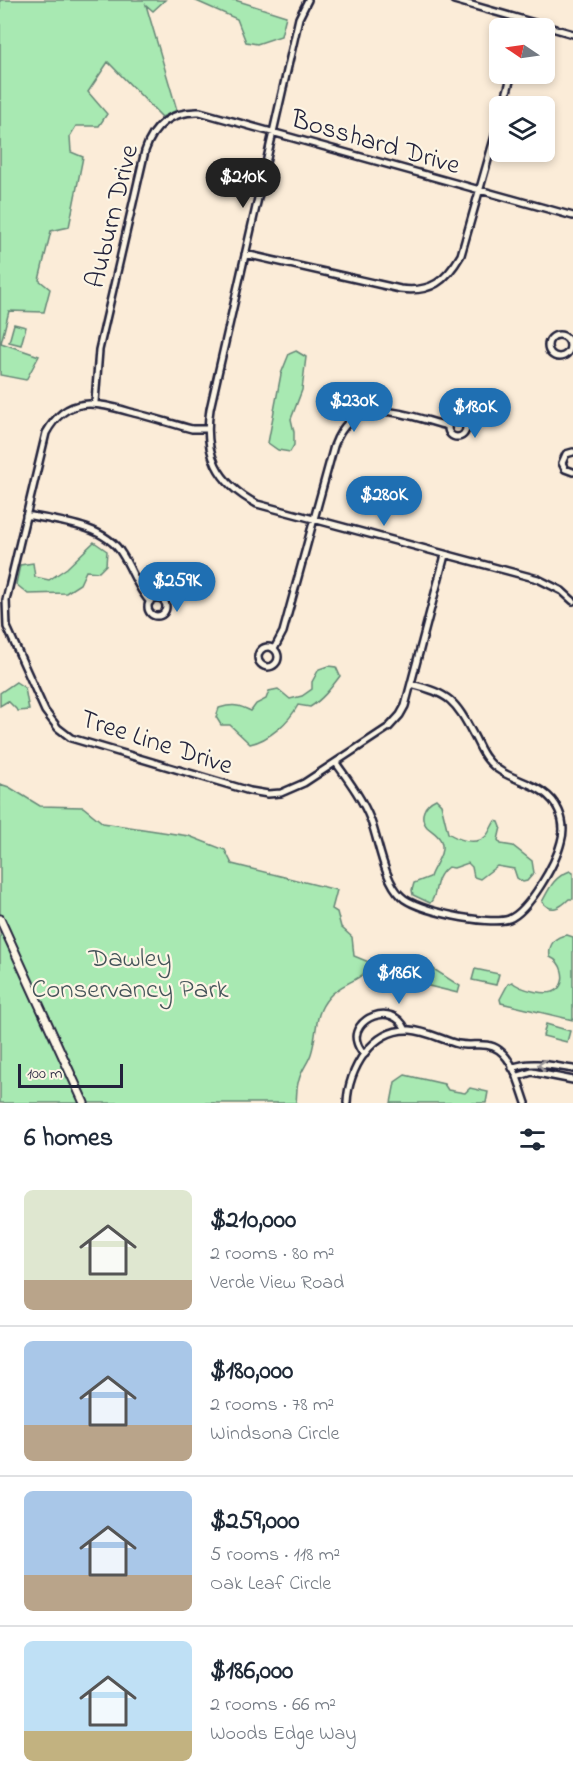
<!DOCTYPE html>
<html lang="en">
<head>
<meta charset="utf-8">
<style>
  body { margin:0; font-family:"Indie Flower",sans-serif; background:#f2f2f3; color:#1f2937; height:100vh; display:flex; flex-direction:column; font-size:22px; white-space:nowrap }
  * { box-sizing:border-box; margin:0 }
  p { font-size:20px; color:#747a83 }
  .icon { flex:none; width:33px; height:33px; fill:none; stroke:currentColor; stroke-width:2; stroke-linecap:round; stroke-linejoin:round }
  .map { position:relative; height:1103px; overflow:hidden }
  .panel { display:flex; flex-direction:column; background:#fff; flex:1 }
  .panel>* { flex:none }
  .needle { width:39px; rotate:283deg }
  .fabs { position:absolute; left:489px; top:18px; display:grid; gap:12px }
  .fabs a { display:grid; place-items:center; width:66px; height:66px; border-radius:9px; background:#fff; box-shadow:0 3px 9px #0003; font-size:30px }
  .scale { position:absolute; left:18px; bottom:15px; width:105px; box-sizing:border-box; padding-left:6px; border:3px solid #22223b; border-top:0; font-size:16px; line-height:21px; white-space:nowrap; color:#22223b; -webkit-text-stroke:4px #fcf5e5; paint-order:stroke }
  .price { position:absolute; translate:-50% -51px; padding:0 14px; border-radius:21px; background:#1f6fb2; color:#fff; font-size:20px; line-height:39px; filter:drop-shadow(0 2px 3px #0008) }
  .price::after { content:''; position:absolute; left:50%; top:36px; width:18px; height:14px; margin-left:-9px; background:inherit; clip-path:polygon(0 0,100% 0,50% 100%) }
  .price.current { background:#222; color:#fff }
  ul { padding:0; list-style:none }
  li { display:flex; align-items:center; gap:18px; height:150px; padding:0 24px }
  li+li { border-top:2px solid #e0e1e3 }
  li span { display:grid; place-items:center; flex:none; width:168px; height:120px; border-radius:9px; color:#555 }
  li>.icon { margin-inline-start:auto }
  span .icon { width:72px; height:72px; fill:#fffc; stroke-width:1 }
  li b { font-size:26px }
  h2 { display:flex; justify-content:space-between; align-items:center; height:72px; padding:0 24px; font-size:26px }
  .map>svg:first-child { display:block }
  .green { fill:#a8e9b2; stroke:#658676; stroke-width:1.5 }
  .lines { fill:none; stroke-linecap:round; stroke-linejoin:round }
  .minor-casing { stroke:#22223b; stroke-width:10 }
  .tertiary-casing { stroke:#22223b; stroke-width:11 }
  .minor { stroke:#fcf5e5; stroke-width:5 }
  .tertiary { stroke:#fcf5e5; stroke-width:7 }
  .oneway { stroke:#9a9698 }
  .labels { text-anchor:middle; stroke-width:4.5; stroke-linejoin:round; paint-order:stroke }
  .street-label { font-size:27px; fill:#22223b; stroke:#fcf5e5 }
  .park-label { font-size:27px; fill:#445459; stroke:#fcf5e5 }
</style>
</head>
<body>
<div class="map">
<svg width="573" height="1103" viewBox="0 0 573 1103">
  <rect width="100%" height="100%" fill="#fbecd8"/>
  <filter id="ink" filterUnits="userSpaceOnUse"><feTurbulence type="fractalNoise" baseFrequency=".0167" numOctaves="2"/><feDisplacementMap in="SourceGraphic" scale="12" xChannelSelector="R" yChannelSelector="G"/><feConvolveMatrix kernelMatrix="1 2 1 2 8 2 1 2 1" color-interpolation-filters="sRGB"/></filter>
  <g filter="url(#ink)">
    <!-- green -->
    <path class="green" d="M0,0H165L153,11L146,5L177,110L162,117L108,62L88,92L107,114L99,126H76L70,136L71,152L83,157L69,227L51,231L39,280L50,289L44,312L9,311L1,343L39,356L26,380L0,375Z
      M194,0H235L286,16L281,36L257,44L246,42L237,19Z
      M14,324L26,327L21,345L9,342Z
      M296,351L306,357L302,390L291,419L294,432V445L290,452L278,450L268,443L281,374L289,354Z
      M94,542L107,551L106,565L99,572L86,571L80,584L66,593L28,594L16,584L20,565L33,563L35,577L49,580L67,568Z
      M328,666L336,667L340,676C331,688 322,700 310,707L298,705C289,722 269,740 250,744L230,725H221L216,717L219,708C233,704 239,705 251,711L256,704L266,699L269,691L278,689L290,699L302,696L312,689V682L319,669Z
      M16,682L25,688L29,710L18,711L8,701L0,706V693Z
      M0,784L9,787L40,806L83,807L103,823L189,836L225,850L232,864L337,890L332,909L337,912L341,927L352,937L354,956L371,963L386,962L400,955L415,957L460,986L458,993L367,971C356,982 340,984 329,997C313,1015 318,1033 311,1054C308,1063 301,1071 299,1080C296,1087 297,1096 296,1103H0Z
      M436,799L441,804L448,833C457,839 475,846 485,837C489,834 492,825 495,821L499,822L501,827L498,840L501,844L513,846L532,861L534,873L527,881L523,882L517,878L514,869L497,866L480,879L474,877L472,867L468,863L454,868L448,867C432,879 439,894 430,903L413,895L412,890L414,883L430,877C433,866 446,854 441,841C438,834 431,831 427,827C418,816 425,804 436,799Z
      M570,871L573,873V899H569C560,908 551,913 542,902C550,887 554,877 570,871Z
      M567,935L573,937V1020L501,1003L500,999L508,984L512,982C520,989 549,998 558,989C567,979 562,962 550,957C548,945 555,936 567,935Z
      M475,969L499,974L496,985L472,980Z
      M546,1024L570,1031L567,1042L543,1036Z
      M405,1075L444,1084L448,1090L465,1093L470,1088L488,1092L486,1103H391L395,1082Z"/>
    <g class="lines">
      <defs>
        <path id="minor" d="M308,0L299,18L210,409C203,453 217,483 257,504L538,579L562,591L573,601
          M454,0L573,34
          M503,106L512,74
          M245,254L400,289C431,293 446,281 461,255L500,118
          M548 346a11 11 0 1 1 22 0a11 11 0 1 1-22 0Z
          M95,402L99,350L145,151C154,124 172,111 200,112L573,216
          M448 428a9 9 0 1 1 18 0a9 9 0 1 1-18 0Z
          M207,429H192C173,424 154,418 134,413C98,403 68,393 46,433L6,600L7,627L45,711L58,728L71,738L250,791L268,794L281,793L304,783L389,727L400,715L405,706L445,555
          M573,452L566,454L562,463L565,469L573,472
          M26,515C57,521 105,525 122,554C132,569 137,588 150,602
          M148 607a9 9 0 1 1 18 0a9 9 0 1 1-18 0Z
          M258 657a10 10 0 1 1 20 0a10 10 0 1 1-20 0Z
          M274,649L283,632L334,446C354,390 407,416 448,426
          M336,763C349,781 363,800 371,821C379,843 384,880 401,896C415,911 490,926 509,919C529,911 556,863 561,842C564,832 563,820 559,811C545,779 506,784 487,759C481,752 478,743 474,736C455,700 450,694 411,684
          M364,1055C361,1051 358,1047 357,1042C350,1020 392,999 406,1030
          M512,1068C531,1060 553,1066 573,1069
          M516,1077L532,1072L573,1080
          M347,1103C348,1070 372,1028 410,1030C427,1031 442,1040 458,1044C472,1047 487,1041 499,1050C514,1061 520,1086 526,1103"/>
        <path id="tertiary" d="M0,919L84,1103"/>
      </defs>
      <!-- minor casing -->
      <use href="#minor" class="minor-casing"/>
      <!-- tertiary casing -->
      <use href="#tertiary" class="tertiary-casing"/>
      <!-- minor -->
      <use href="#minor" class="minor"/>
      <!-- tertiary -->
      <use href="#tertiary" class="tertiary"/>
    </g>
    <!-- one-way arrows -->
    <defs><path id="oneway-chevron" d="M-2-3.5L2.5 0L-2 3.5" fill="none" stroke-width="1.6" stroke-linecap="round" stroke-linejoin="round" transform="scale(1.5)"/></defs>
    <use class="oneway" href="#oneway-chevron" transform="translate(542 1065) rotate(-174)"/>
  </g>
  <g class="labels">
    <!-- street labels -->
    <g class="street-label">
      <text transform="translate(376 141) rotate(16)" y="9">Bosshard Drive</text>
      <text transform="translate(111 216) rotate(-76)" y="9">Auburn Drive</text>
      <text transform="translate(157 741) rotate(18)" y="9">Tree Line Drive</text>
    </g>
    <!-- park labels -->
    <g class="park-label">
      <text x="130" y="966">Dawley<tspan x="130" dy="31">Conservancy Park</tspan></text>
    </g>
  </g>
</svg>
<div class="fabs">
<a><svg class="needle" viewBox="-14 -14 28 28"><path d="M0-13l5 13h-10z" fill="#e53935"/><path d="M0 13l5-13h-10z" fill="#747a83"/></svg></a>
<a><svg class="icon" aria-label="layers" viewBox="0 0 24 24"><path d="M12 4l9 5-9 5-9-5zM3 14l9 5 9-5"/></svg></a>
</div>
<div class="scale">100 m</div>
<b class="price current" style="left:243px;top:209px">$210K</b>
<b class="price" style="left:354px;top:433px">$230K</b>
<b class="price" style="left:475px;top:439px">$180K</b>
<b class="price" style="left:384px;top:527px">$280K</b>
<b class="price" style="left:177px;top:613px">$259K</b>
<b class="price" style="left:399px;top:1005px">$186K</b>
</div>
<section class="panel">
<h2>6 homes<svg class="icon" aria-label="filters" viewBox="0 0 24 24"><path d="M4 7h16M4 17h16"/><circle cx="9" cy="7" r="2"/><circle cx="15" cy="17" r="2"/></svg></h2>
<ul>
<li><span style="background:linear-gradient(#dfe7d0 75%,#b9a48a 0)"><svg class="icon" aria-label="home" viewBox="0 0 24 24"><path d="M3 11l9-7 9 7M6 9v11h12V9"/></svg></span><div><b>$210,000</b><p>2 rooms · 80 m²</p><p>Verde View Road</p></div></li>
<li><span style="background:linear-gradient(#a9c7e8 70%,#b9a48a 0)"><svg class="icon" aria-label="home" viewBox="0 0 24 24"><path d="M3 11l9-7 9 7M6 9v11h12V9"/></svg></span><div><b>$180,000</b><p>2 rooms · 78 m²</p><p>Windsona Circle</p></div></li>
<li><span style="background:linear-gradient(#a9c7e8 70%,#b9a48a 0)"><svg class="icon" aria-label="home" viewBox="0 0 24 24"><path d="M3 11l9-7 9 7M6 9v11h12V9"/></svg></span><div><b>$259,000</b><p>5 rooms · 118 m²</p><p>Oak Leaf Circle</p></div></li>
<li><span style="background:linear-gradient(#bfe0f5 75%,#c2b280 0)"><svg class="icon" aria-label="home" viewBox="0 0 24 24"><path d="M3 11l9-7 9 7M6 9v11h12V9"/></svg></span><div><b>$186,000</b><p>2 rooms · 66 m²</p><p>Woods Edge Way</p></div></li>
</ul>
</section>
</body>
</html>
